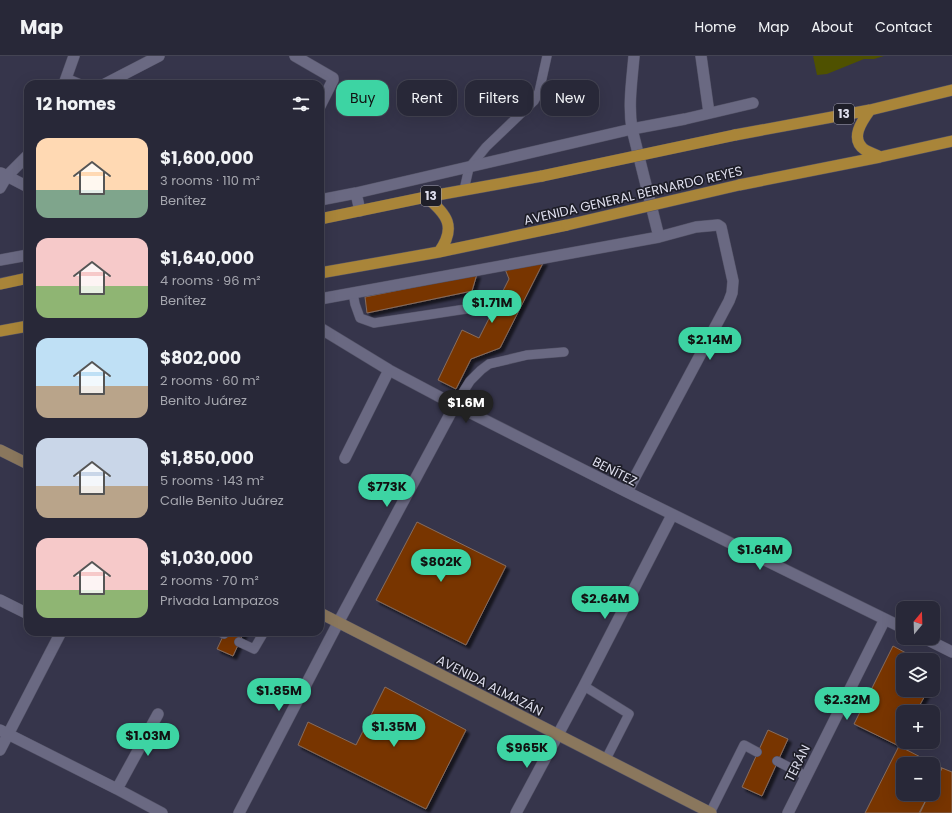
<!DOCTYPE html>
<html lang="en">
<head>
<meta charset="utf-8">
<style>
  body { margin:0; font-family:Poppins,sans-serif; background:#303040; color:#f1f3f6; height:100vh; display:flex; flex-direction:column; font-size:15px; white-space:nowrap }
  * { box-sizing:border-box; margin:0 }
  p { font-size:13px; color:#a5a6ae }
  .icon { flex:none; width:22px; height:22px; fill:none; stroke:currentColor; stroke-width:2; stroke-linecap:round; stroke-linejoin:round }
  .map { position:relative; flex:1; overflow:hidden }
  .drawer { position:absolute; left:24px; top:24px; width:300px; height:556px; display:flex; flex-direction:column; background:#282838; border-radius:12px; box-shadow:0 4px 16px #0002,0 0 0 1px #444453 }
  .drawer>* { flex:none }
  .guide { position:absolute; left:336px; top:24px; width:380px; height:36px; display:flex; gap:8px }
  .needle { width:26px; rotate:19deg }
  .fabs { position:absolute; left:896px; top:545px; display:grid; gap:8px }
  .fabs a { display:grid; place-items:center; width:44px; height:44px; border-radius:8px; background:#282838; box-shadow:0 4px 16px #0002,0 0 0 1px #444453; font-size:20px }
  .price { position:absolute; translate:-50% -34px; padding:0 9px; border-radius:14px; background:#3dd4a3; color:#111; font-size:13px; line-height:26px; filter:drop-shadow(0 1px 2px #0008) }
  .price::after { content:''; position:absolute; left:50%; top:24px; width:12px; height:9px; margin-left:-6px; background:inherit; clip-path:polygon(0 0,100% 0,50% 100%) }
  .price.active { background:#222; color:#fff }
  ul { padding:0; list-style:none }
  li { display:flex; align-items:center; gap:12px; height:100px; padding:0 12px }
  li span { display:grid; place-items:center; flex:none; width:112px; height:80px; border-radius:12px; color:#555 }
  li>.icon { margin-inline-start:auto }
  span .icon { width:48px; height:48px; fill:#fffc; stroke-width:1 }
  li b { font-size:17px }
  h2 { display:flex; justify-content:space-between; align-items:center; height:48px; padding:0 12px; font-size:17px }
  .chip { padding:0 14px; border-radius:12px; background:#282838; box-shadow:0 4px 16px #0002,0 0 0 1px #444453; font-size:14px; line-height:36px }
  .chip.active { background:#3dd4a3; color:#111 }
  header { display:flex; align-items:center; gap:24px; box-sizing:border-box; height:56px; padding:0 20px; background:#282838; border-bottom:1px solid #444453 }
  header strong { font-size:19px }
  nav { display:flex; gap:22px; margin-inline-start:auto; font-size:14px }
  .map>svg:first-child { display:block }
  .green { fill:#4f5100 }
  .building { fill:#783602; stroke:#866c5e; filter:url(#shadow) }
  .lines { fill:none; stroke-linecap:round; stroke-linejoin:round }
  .service-casing { stroke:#535266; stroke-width:10 }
  .minor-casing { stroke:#535266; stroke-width:12 }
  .secondary-casing { stroke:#535266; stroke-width:12 }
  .primary-casing { stroke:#535266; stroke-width:12 }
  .service { stroke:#6a6982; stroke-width:9 }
  .minor { stroke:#6a6982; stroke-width:11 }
  .secondary { stroke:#8a775d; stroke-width:11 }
  .primary { stroke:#a98539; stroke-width:11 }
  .primary-bridge-casing { stroke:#535266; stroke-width:12; stroke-linecap:butt }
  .primary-bridge { stroke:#a98539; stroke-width:11 }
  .labels { text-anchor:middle; stroke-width:3.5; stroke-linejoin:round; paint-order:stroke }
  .shield { fill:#1e1e28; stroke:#a4a4b2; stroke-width:1 }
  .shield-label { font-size:12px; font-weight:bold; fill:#dedeed }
  .street-label { font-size:13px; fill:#dedeed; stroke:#1e1e28 }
</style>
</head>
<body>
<header>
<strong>Map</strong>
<nav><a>Home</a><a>Map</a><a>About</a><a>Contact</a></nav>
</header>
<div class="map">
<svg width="952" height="757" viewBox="0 0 952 757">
  <defs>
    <filter id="shadow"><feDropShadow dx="3.5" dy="3.5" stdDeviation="1" flood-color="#0009"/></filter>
  </defs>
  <rect width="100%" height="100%" fill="#36354b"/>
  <!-- green -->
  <path class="green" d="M813,0H884L874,3H864L827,18L817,19Z"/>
  <!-- building -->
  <path class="building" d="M544,205L500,292L471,303L456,333L438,324L462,274L479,282L509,223L505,213Z
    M477,218L472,235L367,257L365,241Z
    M417,466L506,510L466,589L376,544Z
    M225,576H244L233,600L217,593Z
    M893,590L919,604H903V634H928L916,656H903V682L899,690L854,668Z
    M385,631L466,674L426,753L298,689L308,666L356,689Z
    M768,674L788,683L762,740L742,731Z
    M899,690L942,712L933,730V708H903V738H929L919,757H865Z
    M942,712L952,716V757H920L929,738H933V730Z"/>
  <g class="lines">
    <defs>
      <path id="service" d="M464,134L469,112L486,91L534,45L539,36L547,0
        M353,237L355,248L360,262L374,267L466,253L472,251L486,241
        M455,349L470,325L481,314L489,308L527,299L564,296
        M220,576L224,578
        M239,586L254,593L264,576
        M584,630L629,658L606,703
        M777,705L806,720
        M710,757L744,689L757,696"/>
      <path id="minor" d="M295,0L333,22V24L320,50
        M634,0C632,24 628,49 632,73L659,181
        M701,0L709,57
        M66,23L78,28
        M64,28L74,0
        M105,28L159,0
        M1,117L28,131
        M0,132L7,120L28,99
        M356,137L360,155
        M320,144L356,137L632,73L685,63L753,47
        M0,204L28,199
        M320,243L659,181L696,171L718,169L721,171L733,225L732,237L729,245L627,436
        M320,272L389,314L455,349L627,436L903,572
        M345,402L389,314
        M0,544L28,558
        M924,582L952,596
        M0,674L117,733L162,757
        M0,694L61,576
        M117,733L158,658
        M239,757L338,567L455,349
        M516,757L584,630L672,459
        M788,757L885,563"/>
      <path id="secondary" d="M0,394L28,408
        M320,557L711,757"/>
      <path id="primary" d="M870,54C862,65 849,83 865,94C870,97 876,98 880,101
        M735,79L870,54L952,34
        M739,129L880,101L952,85
        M426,141C447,158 457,171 439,196
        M320,163L426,141L542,120
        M320,217L439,196L567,169
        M0,228L28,222
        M0,275L28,270"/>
    </defs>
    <!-- service casing -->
    <use href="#service" class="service-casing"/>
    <!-- minor casing -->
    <use href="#minor" class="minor-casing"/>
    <!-- secondary casing -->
    <use href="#secondary" class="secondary-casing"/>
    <!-- primary casing -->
    <use href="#primary" class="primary-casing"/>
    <!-- service -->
    <use href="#service" class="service"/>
    <!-- minor -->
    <use href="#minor" class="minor"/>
    <!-- secondary -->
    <use href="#secondary" class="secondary"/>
    <!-- primary -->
    <use href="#primary" class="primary"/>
    <defs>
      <path id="primary-bridge" d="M542,120L735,79
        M567,169L739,129"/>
    </defs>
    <!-- primary-bridge casing -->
    <use href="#primary-bridge" class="primary-bridge-casing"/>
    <!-- primary-bridge -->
    <use href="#primary-bridge" class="primary-bridge"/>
  </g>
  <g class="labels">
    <!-- shield labels -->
    <g class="shield">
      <rect x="834" y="48" width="20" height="20" rx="3"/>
      <rect x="421" y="130" width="20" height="20" rx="3"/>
    </g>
    <g class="shield-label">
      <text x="844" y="62">13</text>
      <text x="431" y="144">13</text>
    </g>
    <!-- street labels -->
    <g class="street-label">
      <text transform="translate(633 139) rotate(-13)" y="5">AVENIDA GENERAL BERNARDO REYES</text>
      <text transform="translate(615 415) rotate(27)" y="5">BENÍTEZ</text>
      <text transform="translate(490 629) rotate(27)" y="5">AVENIDA ALMAZÁN</text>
      <text transform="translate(797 707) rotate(-63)" y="5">TERÁN</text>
    </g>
  </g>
</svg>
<div class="fabs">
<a><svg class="needle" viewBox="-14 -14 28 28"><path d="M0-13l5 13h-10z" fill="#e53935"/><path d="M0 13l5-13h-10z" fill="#a5a6ae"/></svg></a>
<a><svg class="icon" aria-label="layers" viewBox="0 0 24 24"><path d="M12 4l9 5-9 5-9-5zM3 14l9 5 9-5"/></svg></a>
<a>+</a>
<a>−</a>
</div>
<b class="price" style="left:492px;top:268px">$1.71M</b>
<b class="price" style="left:710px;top:305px">$2.14M</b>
<b class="price active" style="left:466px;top:368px">$1.6M</b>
<b class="price" style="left:387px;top:452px">$773K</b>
<b class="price" style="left:760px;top:515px">$1.64M</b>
<b class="price" style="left:441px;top:527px">$802K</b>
<b class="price" style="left:605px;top:564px">$2.64M</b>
<b class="price" style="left:279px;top:656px">$1.85M</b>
<b class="price" style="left:847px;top:665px">$2.32M</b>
<b class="price" style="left:394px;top:692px">$1.35M</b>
<b class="price" style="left:148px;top:701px">$1.03M</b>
<b class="price" style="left:527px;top:713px">$965K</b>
<div class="guide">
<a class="chip active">Buy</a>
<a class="chip">Rent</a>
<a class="chip">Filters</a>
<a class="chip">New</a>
</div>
<section class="drawer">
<h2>12 homes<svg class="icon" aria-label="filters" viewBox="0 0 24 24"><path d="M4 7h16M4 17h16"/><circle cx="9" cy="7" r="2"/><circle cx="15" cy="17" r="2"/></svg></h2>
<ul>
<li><span style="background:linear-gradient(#ffd9b3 65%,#7fa58c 0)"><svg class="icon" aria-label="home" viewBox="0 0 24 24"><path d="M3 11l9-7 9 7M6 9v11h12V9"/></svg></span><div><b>$1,600,000</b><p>3 rooms · 110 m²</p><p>Benítez</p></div></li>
<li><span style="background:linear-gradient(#f6c9c9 60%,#8fb573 0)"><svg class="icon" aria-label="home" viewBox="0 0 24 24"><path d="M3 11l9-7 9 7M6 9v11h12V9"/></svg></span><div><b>$1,640,000</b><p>4 rooms · 96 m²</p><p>Benítez</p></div></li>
<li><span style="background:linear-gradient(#bfe0f5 60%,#b9a48a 0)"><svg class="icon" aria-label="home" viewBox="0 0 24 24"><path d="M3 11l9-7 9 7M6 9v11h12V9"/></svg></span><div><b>$802,000</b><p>2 rooms · 60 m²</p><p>Benito Juárez</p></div></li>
<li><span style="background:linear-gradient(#c9d6e8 60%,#b9a48a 0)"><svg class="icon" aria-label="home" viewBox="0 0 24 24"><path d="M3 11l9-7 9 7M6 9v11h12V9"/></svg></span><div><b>$1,850,000</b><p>5 rooms · 143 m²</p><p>Calle Benito Juárez</p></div></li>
<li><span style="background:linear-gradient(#f6c9c9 65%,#8fb573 0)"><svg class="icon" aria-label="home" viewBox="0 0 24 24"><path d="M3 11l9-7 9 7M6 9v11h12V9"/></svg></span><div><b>$1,030,000</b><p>2 rooms · 70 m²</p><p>Privada Lampazos</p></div></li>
</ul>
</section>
</div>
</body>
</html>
